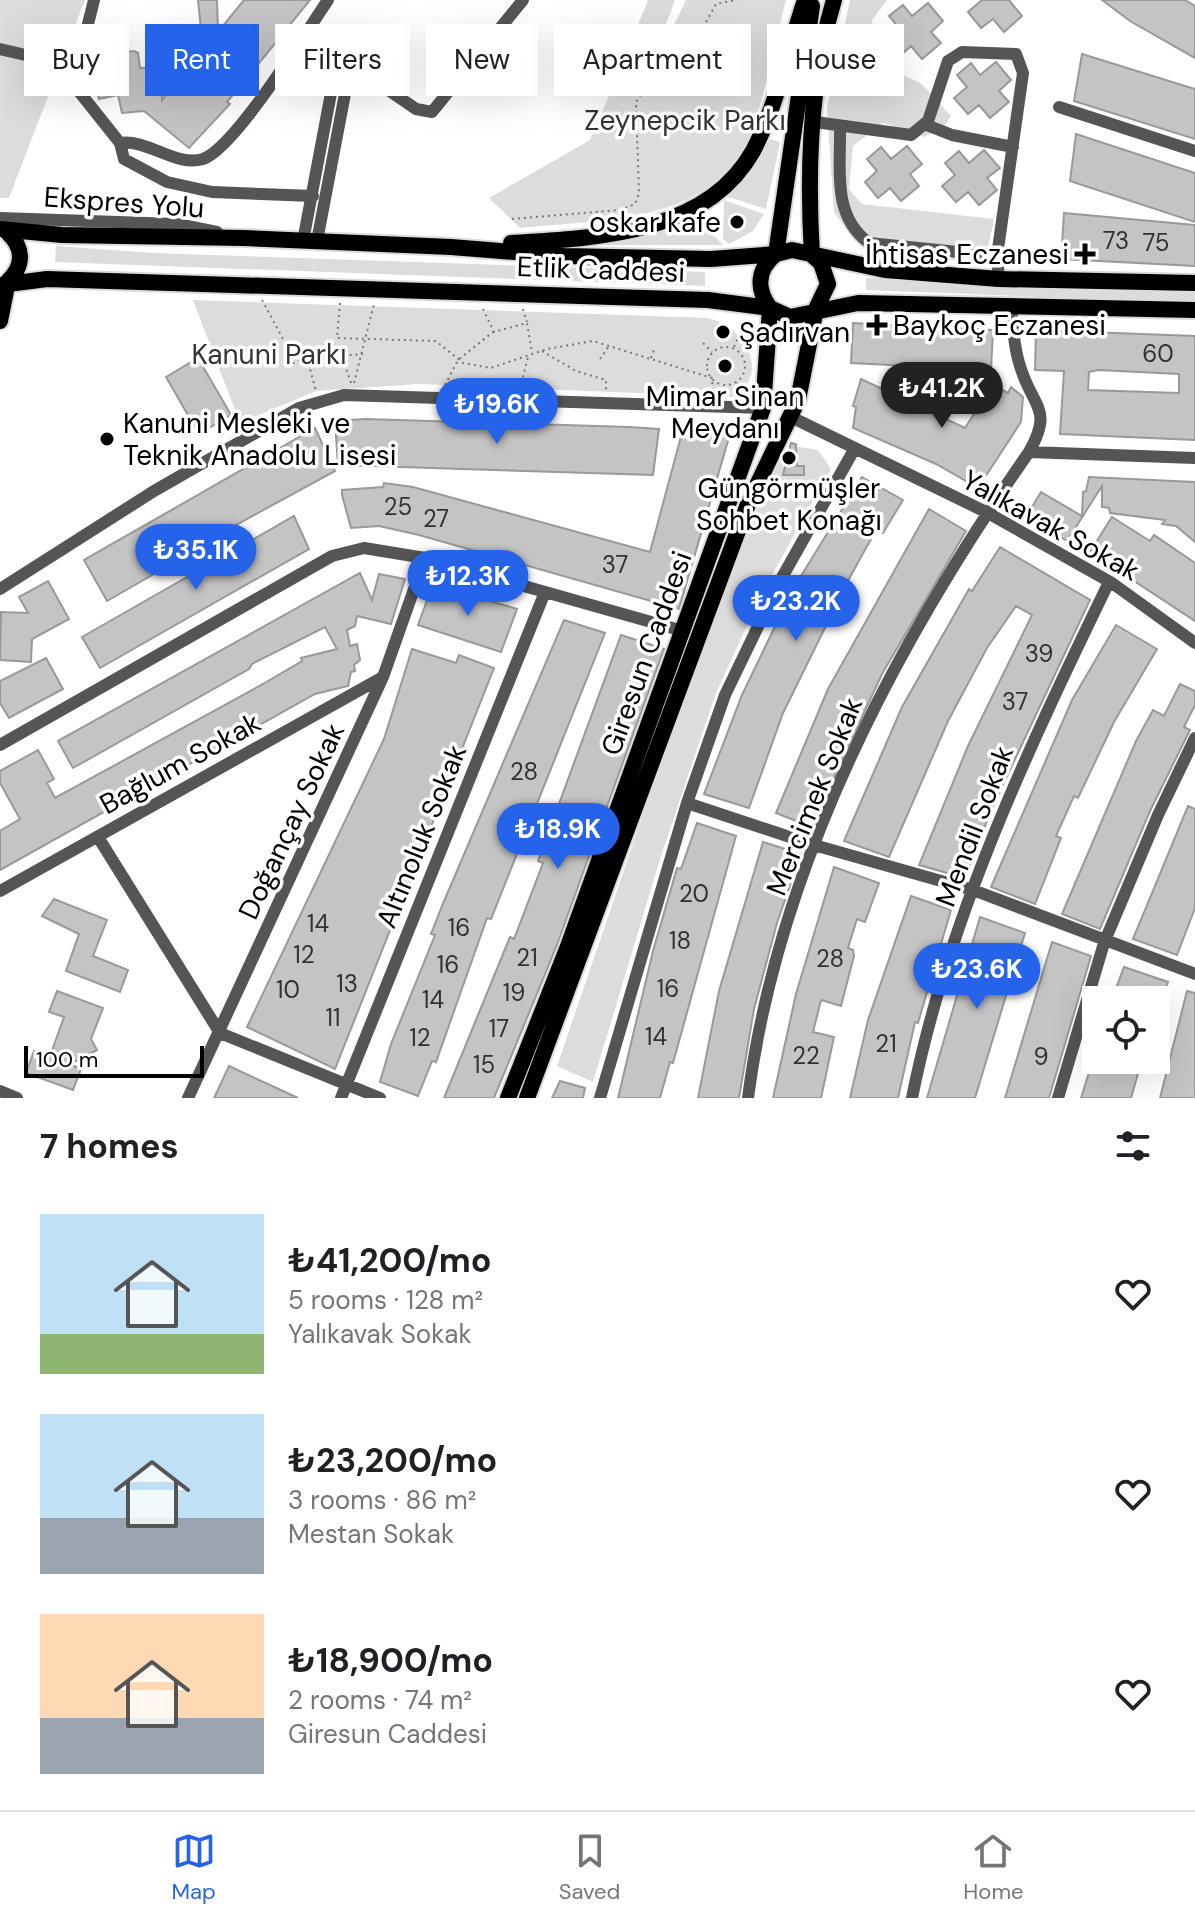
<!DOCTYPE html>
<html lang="en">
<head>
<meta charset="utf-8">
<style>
  body { margin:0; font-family:"DM Sans",sans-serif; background:#f2f2f2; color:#202124; height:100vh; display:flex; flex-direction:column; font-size:30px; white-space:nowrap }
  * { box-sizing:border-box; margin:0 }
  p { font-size:26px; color:#757577 }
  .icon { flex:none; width:44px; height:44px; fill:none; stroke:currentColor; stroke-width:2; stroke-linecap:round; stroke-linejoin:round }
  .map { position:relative; height:1098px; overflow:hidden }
  .sheet { display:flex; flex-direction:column; background:#fff; flex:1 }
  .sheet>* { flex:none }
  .hud { position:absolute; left:24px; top:24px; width:1148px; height:72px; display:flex; gap:16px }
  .controls { position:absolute; left:1082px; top:986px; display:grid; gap:16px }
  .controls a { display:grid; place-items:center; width:88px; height:88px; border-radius:0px; background:#fff; box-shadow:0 8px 32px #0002; font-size:40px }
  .scale { position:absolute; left:24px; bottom:20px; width:180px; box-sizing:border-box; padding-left:8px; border:4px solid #000; border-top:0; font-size:22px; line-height:28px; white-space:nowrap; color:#000; -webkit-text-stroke:6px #fff; paint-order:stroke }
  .price { position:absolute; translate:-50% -68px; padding:0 18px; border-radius:28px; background:#2563eb; color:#fff; font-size:26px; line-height:52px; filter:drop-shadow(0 2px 4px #0008) }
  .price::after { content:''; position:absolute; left:50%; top:48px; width:24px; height:18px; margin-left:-12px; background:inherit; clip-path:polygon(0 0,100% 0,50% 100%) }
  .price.on { background:#222; color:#fff }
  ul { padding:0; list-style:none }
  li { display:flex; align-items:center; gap:24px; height:200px; padding:0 40px }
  li span { display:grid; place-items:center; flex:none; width:224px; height:160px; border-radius:0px; color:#555 }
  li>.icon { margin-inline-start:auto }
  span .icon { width:96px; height:96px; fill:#fffc; stroke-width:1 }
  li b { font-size:34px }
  h2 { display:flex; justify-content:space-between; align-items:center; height:96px; padding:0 40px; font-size:34px }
  .tag { padding:0 28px; border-radius:0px; background:#fff; box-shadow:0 8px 32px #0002; font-size:28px; line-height:72px }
  .tag.on { background:#2563eb; color:#fff }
  .dock { display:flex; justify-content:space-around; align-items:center; height:112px; border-top:2px solid #e0e0e0; background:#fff; font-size:22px; color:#757577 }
  .dock a { display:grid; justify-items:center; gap:4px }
  .dock .on { color:#2563eb }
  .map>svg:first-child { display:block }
  .green { fill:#dcdcdc }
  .building { fill:#c4c4c4; stroke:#999; stroke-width:2; fill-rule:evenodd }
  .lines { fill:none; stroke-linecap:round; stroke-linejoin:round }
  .major-casing { stroke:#dbdbdb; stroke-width:20 }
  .path { stroke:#777; stroke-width:2; stroke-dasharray:2 4; stroke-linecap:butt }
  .minor { stroke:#555; stroke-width:12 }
  .major { stroke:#000; stroke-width:16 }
  .poi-dot { fill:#000; stroke:#fff; stroke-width:3 }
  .labels { text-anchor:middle; stroke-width:7; stroke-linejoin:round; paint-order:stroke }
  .number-label { font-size:24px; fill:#313131 }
  .park-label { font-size:28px; fill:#333; stroke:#fff }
  .street-label { font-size:28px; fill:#000; stroke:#fff }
  .poi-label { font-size:28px; fill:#000; stroke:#fff; text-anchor:start }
</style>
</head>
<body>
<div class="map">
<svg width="1195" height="1098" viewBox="0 0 1195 1098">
  <rect width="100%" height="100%" fill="#fff"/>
  <!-- green -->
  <path class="green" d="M0,0H85L9,198H0Z
    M648,0H675C667,24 658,49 629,47Z
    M686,0H786C775,42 767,89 752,130C715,225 605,219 520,228L489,198L590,140L626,56H640L649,63L648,57L674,25Z
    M850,0H887L872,20L873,49L887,67L922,84L951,116L945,125L924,137L883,123L853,146L849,189L862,204L994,219L985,263L869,253L853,239L834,212L827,108Z
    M770,139L780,142L766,209L728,197L748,176Z
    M724,200L764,214L753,231L729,244L723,239Z
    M696,217L723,245H596L651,234Z
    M56,246L153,253L705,272V286L55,262Z
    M866,278L1195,293V303L866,290Z
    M193,300L708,318C744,327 771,370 735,397L419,384L316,391L240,423Z
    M800,447L818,450L831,469L763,591L716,693L661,856L593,1082L557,1066L647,803L746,532L779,462L792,448Z"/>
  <!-- building -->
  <path class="building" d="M198,0H217L218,32L244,0H310L284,32L286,35L279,43L277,41L227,102L230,104L189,148L144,111L122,113L118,95L99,99L94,78L96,74L117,73L114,57L117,53L134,51L138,53L140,68L159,67L161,70L162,100L209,43L177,46L174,42V31L201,29Z
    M982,0H1009L1022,16L1004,32L993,19L981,28L968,12Z
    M1102,0H1185L1195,6V58L1130,21Z
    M928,3L943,21L931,32L941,43L922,59L911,46L900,56L886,39L899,28L889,16L903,5L912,16Z
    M1082,54L1195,89V139L1074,101Z
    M996,62L1011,80L999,91L1009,102L990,118L979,105L968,114L954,98L967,87L957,75L971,63L980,75Z
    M1076,134L1195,173V222L1070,181Z
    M907,146L922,164L910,174L919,186L901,201L890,188L878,198L865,182L877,171L867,159L881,147L891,159Z
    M984,150L1000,168L987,178L997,190L979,205L968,192L956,202L942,186L955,175L945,163L959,151L969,163Z
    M1064,213L1195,225V266L1061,259Z
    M853,323L993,330L991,370L851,363Z
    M1036,330L1195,336V440L1060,434L1064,371L1035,370ZM1098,370L1179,374V393L1088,390L1089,372Z
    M198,358L231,415L199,434L166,377Z
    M861,379L965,428L993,384L1008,393L1011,387L1023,397L1021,422L978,488L936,464L853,428L856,407L853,406Z
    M365,419L629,427L659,429L653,475L338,465L335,421Z
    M315,428L335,471L159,567L161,570L107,601L84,560Z
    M683,429L730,434L679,609L419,535L379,526L351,528L342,495V490L383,487L384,483L413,487L650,552Z
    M791,443L796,444L797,466H804V475H783Z
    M862,477L903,500L883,533L876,530L850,577L783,713L749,808L704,794L742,695L793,589Z
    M1089,477L1195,482V542L1176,526L1162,524L1165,520L1110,513L1109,508L1102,507V486L1067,541L1026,517L1041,492L1082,516L1083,492L1086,491Z
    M929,509L966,531L882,674L811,827L776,813L828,689Z
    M294,516L309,549L100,668L82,637Z
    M1112,517L1150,541L1154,535L1195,563V621L1090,552Z
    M1000,547L1090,600L992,808L965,878L919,865L968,746L1032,615L1016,606L987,648L948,721L889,857L844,841L902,707L969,589L972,591Z
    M360,573L372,600L379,574L405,579L391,624L357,616L355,626L347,630L350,646L357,644L360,660L354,665L355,671L351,672L348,686L315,694L0,870V831L20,819L0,783V771L38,750L54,779L47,783L55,798L263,684L302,661L301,658L337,649L325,627L252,664L249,669L73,768L58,741Z
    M48,581L69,619L32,639L31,662L0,660L1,612L28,613L19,597Z
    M433,584L517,609L501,652L418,625Z
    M564,620L605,633L491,919L487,918L436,1062L432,1061L418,1096L380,1082L391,1044L435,935L431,934L442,906Z
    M1116,625L1157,649L1114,722L1078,798L1074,796L1056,836L1061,838L1035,904L991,887L1072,700Z
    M621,635L664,649L557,945L494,1098H444L510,937L514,939L543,863L538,861Z
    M412,649L456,663L459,655L494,668L335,1069L247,1027L384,739Z
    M46,658L63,689L9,718L0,703V681Z
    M1180,684L1195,691V705L1184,727L1190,730L1150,811L1100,929L1062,914L1136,741L1153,710L1164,716Z
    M1188,806L1195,809V908L1177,955L1133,939Z
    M697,823L736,836L673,1063L670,1062L660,1098H618L653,951L677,868L681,869Z
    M763,842L801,854L777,923L754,1009L739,1098H698L719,991Z
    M834,867L879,883L865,922L857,919L848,948L853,950L854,956L841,1006L821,1000L813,1032L834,1037L821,1098H773L796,994Z
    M911,896L951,910L918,1023L915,1022L898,1098H850L868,1020Z
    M54,899L107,920L93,956L128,970L120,992L66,971L79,934L42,916Z
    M980,917L1025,933L975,1098H927Z
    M1052,942L1091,956L1049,1098H1005Z
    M1124,967L1168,982L1162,1000H1132L1114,994Z
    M57,991L103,1008L91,1039L97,1050L70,1064L81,1069L73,1090L26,1073L34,1051L50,1056L64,1017L49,1012Z
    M1187,991L1195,993V1098H1160Z
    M1093,1060H1142L1131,1098H1081Z
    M229,1066L298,1098H214Z
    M560,1081L585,1088L583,1098H552Z"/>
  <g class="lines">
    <defs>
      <path id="major" d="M0,229L62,235L244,238L451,247L564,256L711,259L776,254L792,250L885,270L999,279L1195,283
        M8,233C24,248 24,266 8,281
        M511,243C595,238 706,235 753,151C776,108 789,47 805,0
        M776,254L812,6
        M812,255C807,173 810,79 834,0
        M0,285L47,279L708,300L770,308L790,317L858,303L1195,310
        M770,308C756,289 757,269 776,254
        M0,321L8,281
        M508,1098L567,949L763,408L770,308
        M527,1098L748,504L798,400L816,309L828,284L821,263L812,255"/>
    </defs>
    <!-- major casing -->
    <use href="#major" class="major-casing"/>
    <!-- path -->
    <path class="path" d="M512,219L620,210L635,204L639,194L636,102L641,94L684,62L716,4L735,0
      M262,300L288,348
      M340,303L337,338L436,341L463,363L491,368L547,349L593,341L712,378L713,395
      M483,309L494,332L527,323L532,353
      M523,309L527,322
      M703,343L712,352
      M285 355a8 8 0 1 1 16 0a8 8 0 1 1-16 0Z
      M734,347L742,328
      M707 366a19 19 0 1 1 38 0a19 19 0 1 1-38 0Z
      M542,351L576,371L606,380V391
      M303,357L341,356
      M307,358L316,391
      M651,358L654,350
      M600,359L609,346
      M351,383L342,356L363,354
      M354,383L374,304
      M737,383L750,395
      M445,385L458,360L493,332
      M520,389L528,357"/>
    <!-- minor -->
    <path class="minor" d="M94,0L73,84L120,143
      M0,49L30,56L62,57
      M290,54C309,53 323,56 335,72L303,241
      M1059,107L1195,151
      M815,122L911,135L928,121L948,61L962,52L1016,54L1023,73L997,256L999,279
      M924,124L952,135L1013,147
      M840,126C841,168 831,215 869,243L997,256
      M313,196L212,192L167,182L124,159L120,143C148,139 175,167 203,159C235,148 306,32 328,0
      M0,218L177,224L217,232
      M317,241L348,78L362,72L416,109L432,112L523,0
      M1011,306C1013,327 1014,349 1021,369C1034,409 1053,409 1029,452L1195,458
      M791,417L988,513L1112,583L1195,643
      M0,589L154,491L299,408L344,395L763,408
      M0,745L332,556L364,548L425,558L683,631
      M687,803L814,845L973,890L1195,974
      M98,837L220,1033L380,1098
      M0,891L383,677
      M0,1091L17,1098
      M188,1098L383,677L425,558
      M341,1098L545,592
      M600,1098L687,803L725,695L780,581L855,448
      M748,1098C778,865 896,642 1029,452
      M912,1098C948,917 1029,747 1109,582
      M1058,1098L1104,943L1158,815L1195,738"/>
    <!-- major -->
    <use href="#major" class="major"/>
  </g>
  <!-- markers -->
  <g class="poi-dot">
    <circle cx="737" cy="222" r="8"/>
    <path d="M1081 242h8v8h8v8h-8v8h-8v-8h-8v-8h8z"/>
    <path d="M873 313h8v8h8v8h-8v8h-8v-8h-8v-8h8z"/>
    <circle cx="723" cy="332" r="8"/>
    <circle cx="725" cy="366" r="8"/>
    <circle cx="107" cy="439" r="8"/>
    <circle cx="789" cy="458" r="8"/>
  </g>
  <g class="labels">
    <!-- number labels -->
    <g class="number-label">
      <text x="1116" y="249">73</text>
      <text x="1156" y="251">75</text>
      <text x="1158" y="362">60</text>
      <text x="398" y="515">25</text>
      <text x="436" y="527">27</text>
      <text x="615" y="573">37</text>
      <text x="1039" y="662">39</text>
      <text x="1015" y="710">37</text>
      <text x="524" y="780">28</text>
      <text x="694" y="902">20</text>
      <text x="318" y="932">14</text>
      <text x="459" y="936">16</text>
      <text x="680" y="949">18</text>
      <text x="304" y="963">12</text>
      <text x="527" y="966">21</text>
      <text x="830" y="967">28</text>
      <text x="448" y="973">16</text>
      <text x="347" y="992">13</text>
      <text x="668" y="997">16</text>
      <text x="288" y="998">10</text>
      <text x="514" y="1001">19</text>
      <text x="433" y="1008">14</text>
      <text x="333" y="1026">11</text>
      <text x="499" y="1037">17</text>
      <text x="656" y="1045">14</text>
      <text x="420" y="1046">12</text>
      <text x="886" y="1052">21</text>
      <text x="806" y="1064">22</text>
      <text x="1041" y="1065">9</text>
      <text x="484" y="1073">15</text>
    </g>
    <!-- park labels -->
    <g class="park-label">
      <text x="685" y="130">Zeynepcik Parkı</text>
      <text x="269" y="364">Kanuni Parkı</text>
    </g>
    <!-- street labels -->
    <g class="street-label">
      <text transform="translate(124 202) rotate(4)" y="10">Ekspres Yolu</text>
      <text transform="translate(601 269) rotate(2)" y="10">Etlik Caddesi</text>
      <text transform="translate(1051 525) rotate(29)" y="10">Yalıkavak Sokak</text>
      <text transform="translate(646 653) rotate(-70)" y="10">Giresun Caddesi</text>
      <text transform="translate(180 763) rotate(-29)" y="10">Bağlum Sokak</text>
      <text transform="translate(814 796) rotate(-68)" y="10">Mercimek Sokak</text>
      <text transform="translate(291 821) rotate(-65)" y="10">Doğançay Sokak</text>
      <text transform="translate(974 826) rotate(-69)" y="10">Mendil Sokak</text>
      <text transform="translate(421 836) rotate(-68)" y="10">Altınoluk Sokak</text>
    </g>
    <!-- poi labels -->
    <g class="poi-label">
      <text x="721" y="232" text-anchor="end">oskar kafe</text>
      <text x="1069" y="264" text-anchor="end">İhtisas Eczanesi</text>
      <text x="893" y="335">Baykoç Eczanesi</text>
      <text x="739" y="342">Şadırvan</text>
      <text x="725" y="406" text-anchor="middle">Mimar Sinan<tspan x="725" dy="32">Meydanı</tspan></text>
      <text x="123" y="433">Kanuni Mesleki ve<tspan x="123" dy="32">Teknik Anadolu Lisesi</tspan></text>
      <text x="789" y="498" text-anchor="middle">Güngörmüşler<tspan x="789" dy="32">Sohbet Konağı</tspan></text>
    </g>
  </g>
</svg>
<div class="controls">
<a><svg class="icon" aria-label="locate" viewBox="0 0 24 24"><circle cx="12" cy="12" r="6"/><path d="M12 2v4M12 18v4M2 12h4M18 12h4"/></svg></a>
</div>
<div class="scale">100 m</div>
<b class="price on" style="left:942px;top:430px">₺41.2K</b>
<b class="price" style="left:497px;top:446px">₺19.6K</b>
<b class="price" style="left:196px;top:592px">₺35.1K</b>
<b class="price" style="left:468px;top:618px">₺12.3K</b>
<b class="price" style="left:796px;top:643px">₺23.2K</b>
<b class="price" style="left:558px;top:871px">₺18.9K</b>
<b class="price" style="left:977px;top:1011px">₺23.6K</b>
<div class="hud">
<a class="tag">Buy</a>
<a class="tag on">Rent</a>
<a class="tag">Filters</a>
<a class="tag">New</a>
<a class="tag">Apartment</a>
<a class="tag">House</a>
</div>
</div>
<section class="sheet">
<h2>7 homes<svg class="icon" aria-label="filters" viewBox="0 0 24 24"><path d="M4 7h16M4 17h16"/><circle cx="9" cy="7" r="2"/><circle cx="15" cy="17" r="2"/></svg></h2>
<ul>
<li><span style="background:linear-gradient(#bfe0f5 75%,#8fb573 0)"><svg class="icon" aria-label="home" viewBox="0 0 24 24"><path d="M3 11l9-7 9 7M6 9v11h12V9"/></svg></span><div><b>₺41,200/mo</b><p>5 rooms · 128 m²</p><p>Yalıkavak Sokak</p></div><svg class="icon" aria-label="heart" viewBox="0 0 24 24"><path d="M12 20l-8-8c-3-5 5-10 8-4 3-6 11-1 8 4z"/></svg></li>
<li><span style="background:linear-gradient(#bfe0f5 65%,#9aa5b1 0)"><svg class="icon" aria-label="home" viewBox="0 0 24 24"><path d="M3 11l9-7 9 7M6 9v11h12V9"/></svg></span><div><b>₺23,200/mo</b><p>3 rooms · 86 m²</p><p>Mestan Sokak</p></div><svg class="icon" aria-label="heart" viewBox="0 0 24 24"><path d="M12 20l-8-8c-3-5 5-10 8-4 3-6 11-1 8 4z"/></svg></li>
<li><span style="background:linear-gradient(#ffd9b3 65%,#9aa5b1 0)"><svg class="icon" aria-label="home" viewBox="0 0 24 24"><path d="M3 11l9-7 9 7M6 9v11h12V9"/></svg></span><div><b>₺18,900/mo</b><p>2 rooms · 74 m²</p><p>Giresun Caddesi</p></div><svg class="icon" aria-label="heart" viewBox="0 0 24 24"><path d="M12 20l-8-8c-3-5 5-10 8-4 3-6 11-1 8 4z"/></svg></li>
</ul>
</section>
<nav class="dock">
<a class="on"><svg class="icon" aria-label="map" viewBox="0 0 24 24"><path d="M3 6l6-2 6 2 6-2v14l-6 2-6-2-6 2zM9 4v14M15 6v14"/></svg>Map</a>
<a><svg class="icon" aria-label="saved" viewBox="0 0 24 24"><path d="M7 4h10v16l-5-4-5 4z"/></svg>Saved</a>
<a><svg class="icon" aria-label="home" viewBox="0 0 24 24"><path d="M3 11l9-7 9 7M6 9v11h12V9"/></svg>Home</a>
</nav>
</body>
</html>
